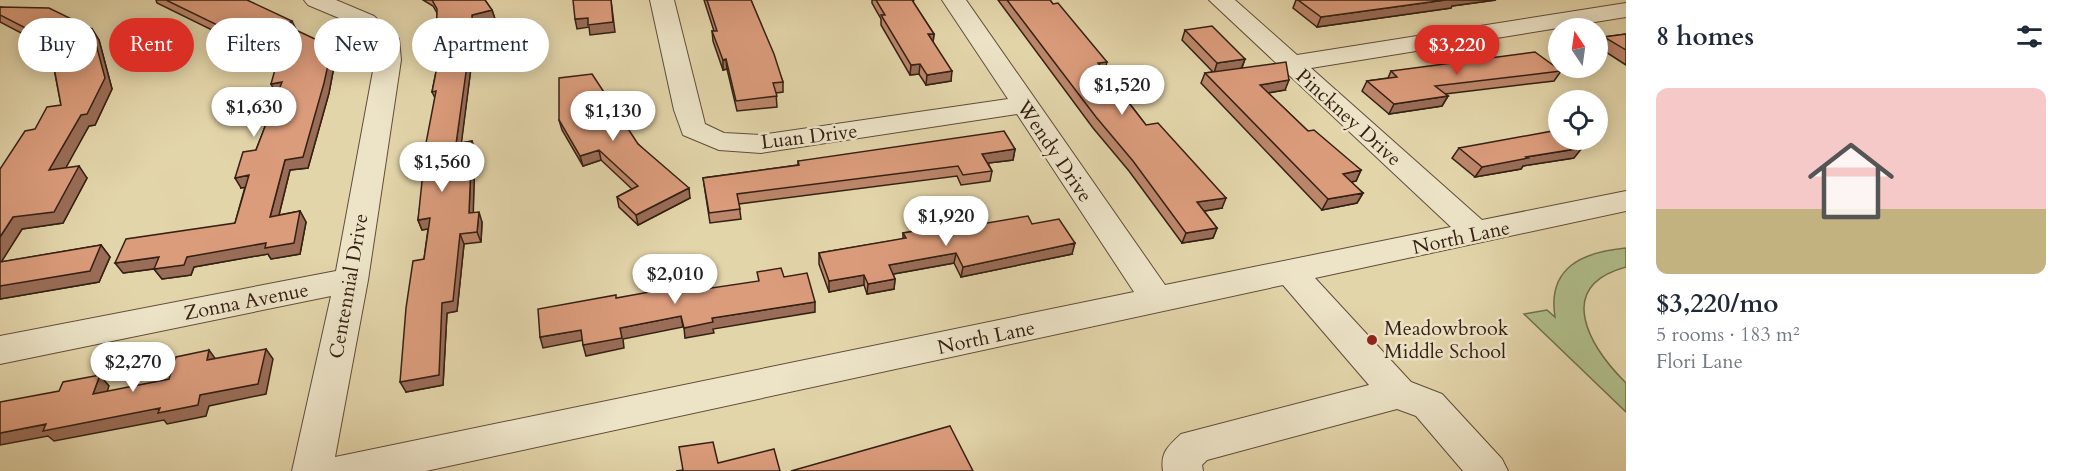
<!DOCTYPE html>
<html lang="en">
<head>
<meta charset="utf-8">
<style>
  body { margin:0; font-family:Cardo,serif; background:#f2f2f3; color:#1f2937; height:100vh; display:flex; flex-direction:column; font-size:22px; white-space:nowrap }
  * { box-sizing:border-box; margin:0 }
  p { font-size:20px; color:#747a83 }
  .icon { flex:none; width:33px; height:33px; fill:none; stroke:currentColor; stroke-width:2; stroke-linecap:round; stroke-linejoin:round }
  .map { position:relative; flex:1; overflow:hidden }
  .panel { display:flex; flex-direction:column; background:#fff; width:450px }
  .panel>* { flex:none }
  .banner { position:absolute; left:18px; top:18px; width:570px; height:54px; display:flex; gap:12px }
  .needle { width:39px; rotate:347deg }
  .buttons { position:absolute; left:1548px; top:18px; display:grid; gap:12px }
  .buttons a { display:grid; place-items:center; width:60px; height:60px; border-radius:50%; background:#fff; box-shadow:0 3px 15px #0003; font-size:30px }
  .price { position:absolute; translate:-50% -51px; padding:0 14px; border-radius:21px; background:#fff; color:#222; font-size:20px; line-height:39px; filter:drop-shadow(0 2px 3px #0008) }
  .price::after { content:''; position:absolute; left:50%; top:36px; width:18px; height:14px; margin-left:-9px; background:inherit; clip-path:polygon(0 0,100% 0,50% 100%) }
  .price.active { background:#d93025; color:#fff }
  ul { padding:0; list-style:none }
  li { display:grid; align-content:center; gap:12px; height:318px; padding:0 30px }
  li span { display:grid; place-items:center; height:186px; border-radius:12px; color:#555 }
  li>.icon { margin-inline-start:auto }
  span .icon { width:108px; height:108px; fill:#fffc; stroke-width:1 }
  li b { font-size:26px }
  h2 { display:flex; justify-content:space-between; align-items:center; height:72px; padding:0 30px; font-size:26px }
  .chip { padding:0 21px; border-radius:27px; background:#fff; box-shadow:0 3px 15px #0003; font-size:21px; line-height:54px }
  .chip.active { background:#d93025; color:#fff }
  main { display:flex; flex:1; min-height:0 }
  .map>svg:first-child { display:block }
  .green { fill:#b0be8b; stroke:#726f4f; stroke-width:1.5 }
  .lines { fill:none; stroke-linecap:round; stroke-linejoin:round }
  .minor-casing { stroke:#604d39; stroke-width:2 }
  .minor { fill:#ede4c8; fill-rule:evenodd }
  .wall { fill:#bc866b; stroke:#352013; stroke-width:1.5 }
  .shaded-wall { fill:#996d57; stroke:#352013; stroke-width:1.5 }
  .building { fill:#db9c7c; stroke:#352013; stroke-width:1.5 }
  .poi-dot { fill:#8f2418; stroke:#ede4c8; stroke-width:2 }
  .labels { text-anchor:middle; stroke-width:5; stroke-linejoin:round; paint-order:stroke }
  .street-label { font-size:20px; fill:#352013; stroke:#ede4c8 }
  .poi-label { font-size:20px; fill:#352013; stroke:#ede4c8; text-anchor:start }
</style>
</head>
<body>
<main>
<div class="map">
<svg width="1626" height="471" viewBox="0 0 1626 471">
  <rect width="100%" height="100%" fill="#e3d5aa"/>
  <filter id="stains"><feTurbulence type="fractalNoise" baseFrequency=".00333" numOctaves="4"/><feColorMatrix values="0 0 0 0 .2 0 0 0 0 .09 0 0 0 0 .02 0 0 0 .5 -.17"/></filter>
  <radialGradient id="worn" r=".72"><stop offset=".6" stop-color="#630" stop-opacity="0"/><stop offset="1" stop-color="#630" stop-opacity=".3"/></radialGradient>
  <!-- green -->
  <path class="green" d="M1626,248V267C1553,287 1590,347 1626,383V412L1524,314L1547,310L1555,317C1547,267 1583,252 1626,248Z"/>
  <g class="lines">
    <defs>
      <path id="minor" d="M304,0H336L374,16L399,39L401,60L368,280L335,457L1134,292L1017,114L761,153L719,150L683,135L674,110L650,0H674L705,124L724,133L761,135L1008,99L942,0H966L1165,285L1451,227L1209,0H1235L1297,55L1626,3V17L1311,68L1482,220L1626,191V211L1315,278L1411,382L1442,394L1502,459L1508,471H1463L1416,416L1397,409L1207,460L1202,465L1203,471H1163C1160,453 1168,446 1181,434L1369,385L1283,285L426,471H292L331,296L0,364V336L336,271L375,60V41L358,26L308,5Z"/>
    </defs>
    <!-- minor casing -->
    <use href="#minor" class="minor-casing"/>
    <!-- minor -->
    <use href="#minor" class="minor"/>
  </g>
  <!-- wall -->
  <path class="wall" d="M156,0H247L296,30L336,56L329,93L308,168L290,170L279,215L300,211L306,222L300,254L271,259L268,254L194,267L191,275L162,279L154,269L123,273L235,223L245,187L241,188L278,94H276L277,62L157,3Z
    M423,0H485L492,10L495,19L475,25L476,60H472L461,143L472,141L475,152L473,212L482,222L481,242L464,244L457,311L447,313L443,385L406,392L428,229L422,230L418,220L435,98L432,92L436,72L437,13L433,6Z
    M704,0H751L783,82V92L776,93L777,107L737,111L727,69L723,70L713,41L712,31H714Z
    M872,0H914L913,2L934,34L933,42L951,81L926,85L919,74L910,75L881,25V19L872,3Z
    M998,0H1050L1146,125L1222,208L1204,211L1217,228L1213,238L1182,243L1129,171L1093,128Z
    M1296,0H1496L1452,6L1451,8L1317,27L1293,8Z
    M0,7L92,29L99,40L112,89L95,125L89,126L65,168L87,178L63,223L22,229L1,262L101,245L110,257L99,282L0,299V169L61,105L50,48L0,22Z
    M1185,30L1245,59L1242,68L1285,90L1268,93L1308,131L1361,170L1356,181L1351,182L1363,193L1357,203L1322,210L1201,83L1205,73L1213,72L1182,40Z
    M1626,34V65L1598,47L1604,37Z
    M1391,71H1561L1554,81L1445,94L1448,96L1442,106L1389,114L1362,91L1367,81L1388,78Z
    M559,120L638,144L690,198L638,225L619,207L617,197L632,189L601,160L583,166L562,130Z
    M1459,148L1574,158L1523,166L1521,169L1475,177L1452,158Z
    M1015,149L1013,160L988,163L992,171L990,181L961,185L957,176L739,204L741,219L710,223L703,178L798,165V161Z
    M924,222L948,225L970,226L1032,224L1072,254L961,277L954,263L893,274L895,279L894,289L867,294L864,285L829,292L819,264V253L903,239V233L923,230Z"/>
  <!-- shaded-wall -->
  <path class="shaded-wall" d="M611,0L615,32L590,35L589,27L577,29L575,19L588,18Z
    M1445,0H1496L1452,6L1451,8L1317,27L1321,17Z
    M492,10L495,19L475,25L476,60H472L460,154L456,144L472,15Z
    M292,21L297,31L285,25Z
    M92,29L99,40L112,89L95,125L89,126L58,182L49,170Z
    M928,34H934L933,43Z
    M332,47L336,56L329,93L308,168L290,170L276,227L270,217L285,160Z
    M726,59L727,69L723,70V60Z
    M1245,59L1241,69L1214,73L1217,63Z
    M1107,62L1104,72L1098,63Z
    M920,64L919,74L910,75L911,65Z
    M952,71L951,81L926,85L927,75Z
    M1289,80L1285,90L1255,95L1260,85Z
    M282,82L287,92L276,94L271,84Z
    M1448,96L1442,106L1389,114L1394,104Z
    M472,141L475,152L473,223L469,213Z
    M1582,148L1574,158L1523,166L1521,169L1475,177L1482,167L1526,157Z
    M1015,149L1013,160L981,164L982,154Z
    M599,150L601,160L583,166L580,156Z
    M79,166L87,178L63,223L22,229L0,264V237L13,217Z
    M1361,170L1356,181L1338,184L1343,174Z
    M249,175L255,186L241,188L235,178Z
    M689,188L690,198L638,225L636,215Z
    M1363,193L1357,203L1322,210L1328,199Z
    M1226,198L1222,208L1193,213L1197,202Z
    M300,211L306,222L300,254L271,259L268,254L194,267L191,275L162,279L154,269L160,268L123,273L115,263L159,257H187Z
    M479,212L482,222L481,242L477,232Z
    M430,218L434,228L422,230L418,220Z
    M1217,228L1213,238L1182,243L1186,233Z
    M460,234L464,244L457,311L447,313L443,385L406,392L400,382L442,303Z
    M1075,243L1072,254L961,277L963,267Z
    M101,245L110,257L99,282L0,299V286Z
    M956,253L954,263L888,275L889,265Z
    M864,275V285L829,292V281Z
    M895,279L894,289L867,294L868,284Z
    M815,302V312L713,329L714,333L685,338L684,328L712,318Z
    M681,316L683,327L623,339L624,348L586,356L583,345L620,328Z
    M581,330L584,340L543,348L540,337Z
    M266,349L273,359L266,394L209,406L206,416L167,424L164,420L54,441L48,436L0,445V433L200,395Z
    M209,350L217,361L207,360Z
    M100,375L109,386L103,404L93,394Z"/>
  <!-- building -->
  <path class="building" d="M166,0H247L292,21L285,25L332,47L324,83L303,157L285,160L270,217L300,211L294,243L265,248L266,243L187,257L184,265L154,269L159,257L115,263L126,239L235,223L249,175L235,178L243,152L256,150L282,82L271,84L279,55Z
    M432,0H485L492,10L472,15L473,50L469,51L456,144L472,141L469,213L479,212L477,232L460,234L453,301L442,303L439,375L400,382L406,308L413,261L424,259L430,218L418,220L426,143L436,91L432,92L436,72L437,9Z
    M573,0H611L613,22L588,25V18L575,19Z
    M707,0H751L774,54L783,82L773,83L777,96L736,101L726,59L723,60L712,31H717Z
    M876,0H912L934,34H928L952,71L927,75L920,64L911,65L881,15H885Z
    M1007,0H1050L1053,4L1058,3L1107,62L1098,63L1146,125L1158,123L1226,198L1197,202L1217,228L1186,233L1133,161L1096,117Z
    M1298,0H1445L1321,17Z
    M0,7L49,8L92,29L105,78L87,114L81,115L49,170L79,166L54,212L13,217L0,237V169L25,131L35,129L47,107L61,105L49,40L0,15Z
    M1212,26L1245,59L1217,63L1185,30Z
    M1626,34V50L1604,37Z
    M1535,52L1561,71L1435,86L1448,96L1394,104L1367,81L1397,77L1391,71Z
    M1286,62L1289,80L1260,85L1308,131L1314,130L1361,170L1343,174L1363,193L1328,199L1205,73Z
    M592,74L638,144L689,188L636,215L617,197L638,186L599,150L580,156L559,120V78Z
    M1558,130V140H1571L1582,148L1526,157L1528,158L1482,167L1459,148Z
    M1004,131L1015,149L982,154L992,171L963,175L958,166L737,194L740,209L709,213L703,178L799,165L798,161Z
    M1028,216L1032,224L1059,219L1075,243L963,267L956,253L889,265L895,279L868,284L864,275L829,281L819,253L906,238L903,233L927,229L924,222L944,218L948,225L968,222L970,226Z
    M101,245L90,271L0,286V262Z
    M781,268L784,277L807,273L815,302L712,318L713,322L684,328L681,316L620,328L622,338L583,345L581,330L540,337L538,309L616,295V298L661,290L659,277L700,270L705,289L759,281L757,272Z
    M266,349L258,384L200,395L198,405L158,413L160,408L43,431L46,424L0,433V402L59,391L63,382L100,375L93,394L169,379L176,357L209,350L207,360Z
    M950,426L973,471H791Z
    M713,442L718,463L774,449L780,471H676L683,470L679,447Z"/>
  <!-- markers -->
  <circle class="poi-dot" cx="1372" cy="340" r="6"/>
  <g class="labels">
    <!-- street labels -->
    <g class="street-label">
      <text transform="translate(1349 117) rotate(42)" y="7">Pinckney Drive</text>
      <text transform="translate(809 136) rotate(-7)" y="7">Luan Drive</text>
      <text transform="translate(1055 151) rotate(56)" y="7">Wendy Drive</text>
      <text transform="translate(1461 237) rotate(-12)" y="7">North Lane</text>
      <text transform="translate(348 286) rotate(-80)" y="7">Centennial Drive</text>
      <text transform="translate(246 301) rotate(-11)" y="7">Zonna Avenue</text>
      <text transform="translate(986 337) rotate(-12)" y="7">North Lane</text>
    </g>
    <!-- poi labels -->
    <g class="poi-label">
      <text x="1384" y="335">Meadowbrook<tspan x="1384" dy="23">Middle School</tspan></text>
    </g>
  </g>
  <rect width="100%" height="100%" filter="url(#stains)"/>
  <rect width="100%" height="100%" fill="url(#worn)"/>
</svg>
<div class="buttons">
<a><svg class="needle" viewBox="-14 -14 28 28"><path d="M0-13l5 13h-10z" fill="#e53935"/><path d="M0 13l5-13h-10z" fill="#747a83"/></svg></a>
<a><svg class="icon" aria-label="locate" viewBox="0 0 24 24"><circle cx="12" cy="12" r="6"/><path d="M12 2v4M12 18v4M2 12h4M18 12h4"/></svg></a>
</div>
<b class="price active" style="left:1457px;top:76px">$3,220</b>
<b class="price" style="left:1122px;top:116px">$1,520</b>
<b class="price" style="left:254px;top:138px">$1,630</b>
<b class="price" style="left:613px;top:142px">$1,130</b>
<b class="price" style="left:442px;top:193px">$1,560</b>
<b class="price" style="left:946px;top:247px">$1,920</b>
<b class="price" style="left:675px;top:305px">$2,010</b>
<b class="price" style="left:133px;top:393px">$2,270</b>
<div class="banner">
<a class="chip">Buy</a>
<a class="chip active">Rent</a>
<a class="chip">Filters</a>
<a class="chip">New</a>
<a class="chip">Apartment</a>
</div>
</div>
<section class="panel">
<h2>8 homes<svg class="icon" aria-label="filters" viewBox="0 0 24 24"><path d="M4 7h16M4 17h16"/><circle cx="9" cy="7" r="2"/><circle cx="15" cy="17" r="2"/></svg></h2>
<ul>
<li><span style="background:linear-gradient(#f6c9c9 65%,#c2b280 0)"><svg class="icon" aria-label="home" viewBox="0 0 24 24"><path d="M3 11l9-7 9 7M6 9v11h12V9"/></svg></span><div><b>$3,220/mo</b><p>5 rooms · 183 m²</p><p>Flori Lane</p></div></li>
</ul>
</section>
</main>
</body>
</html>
